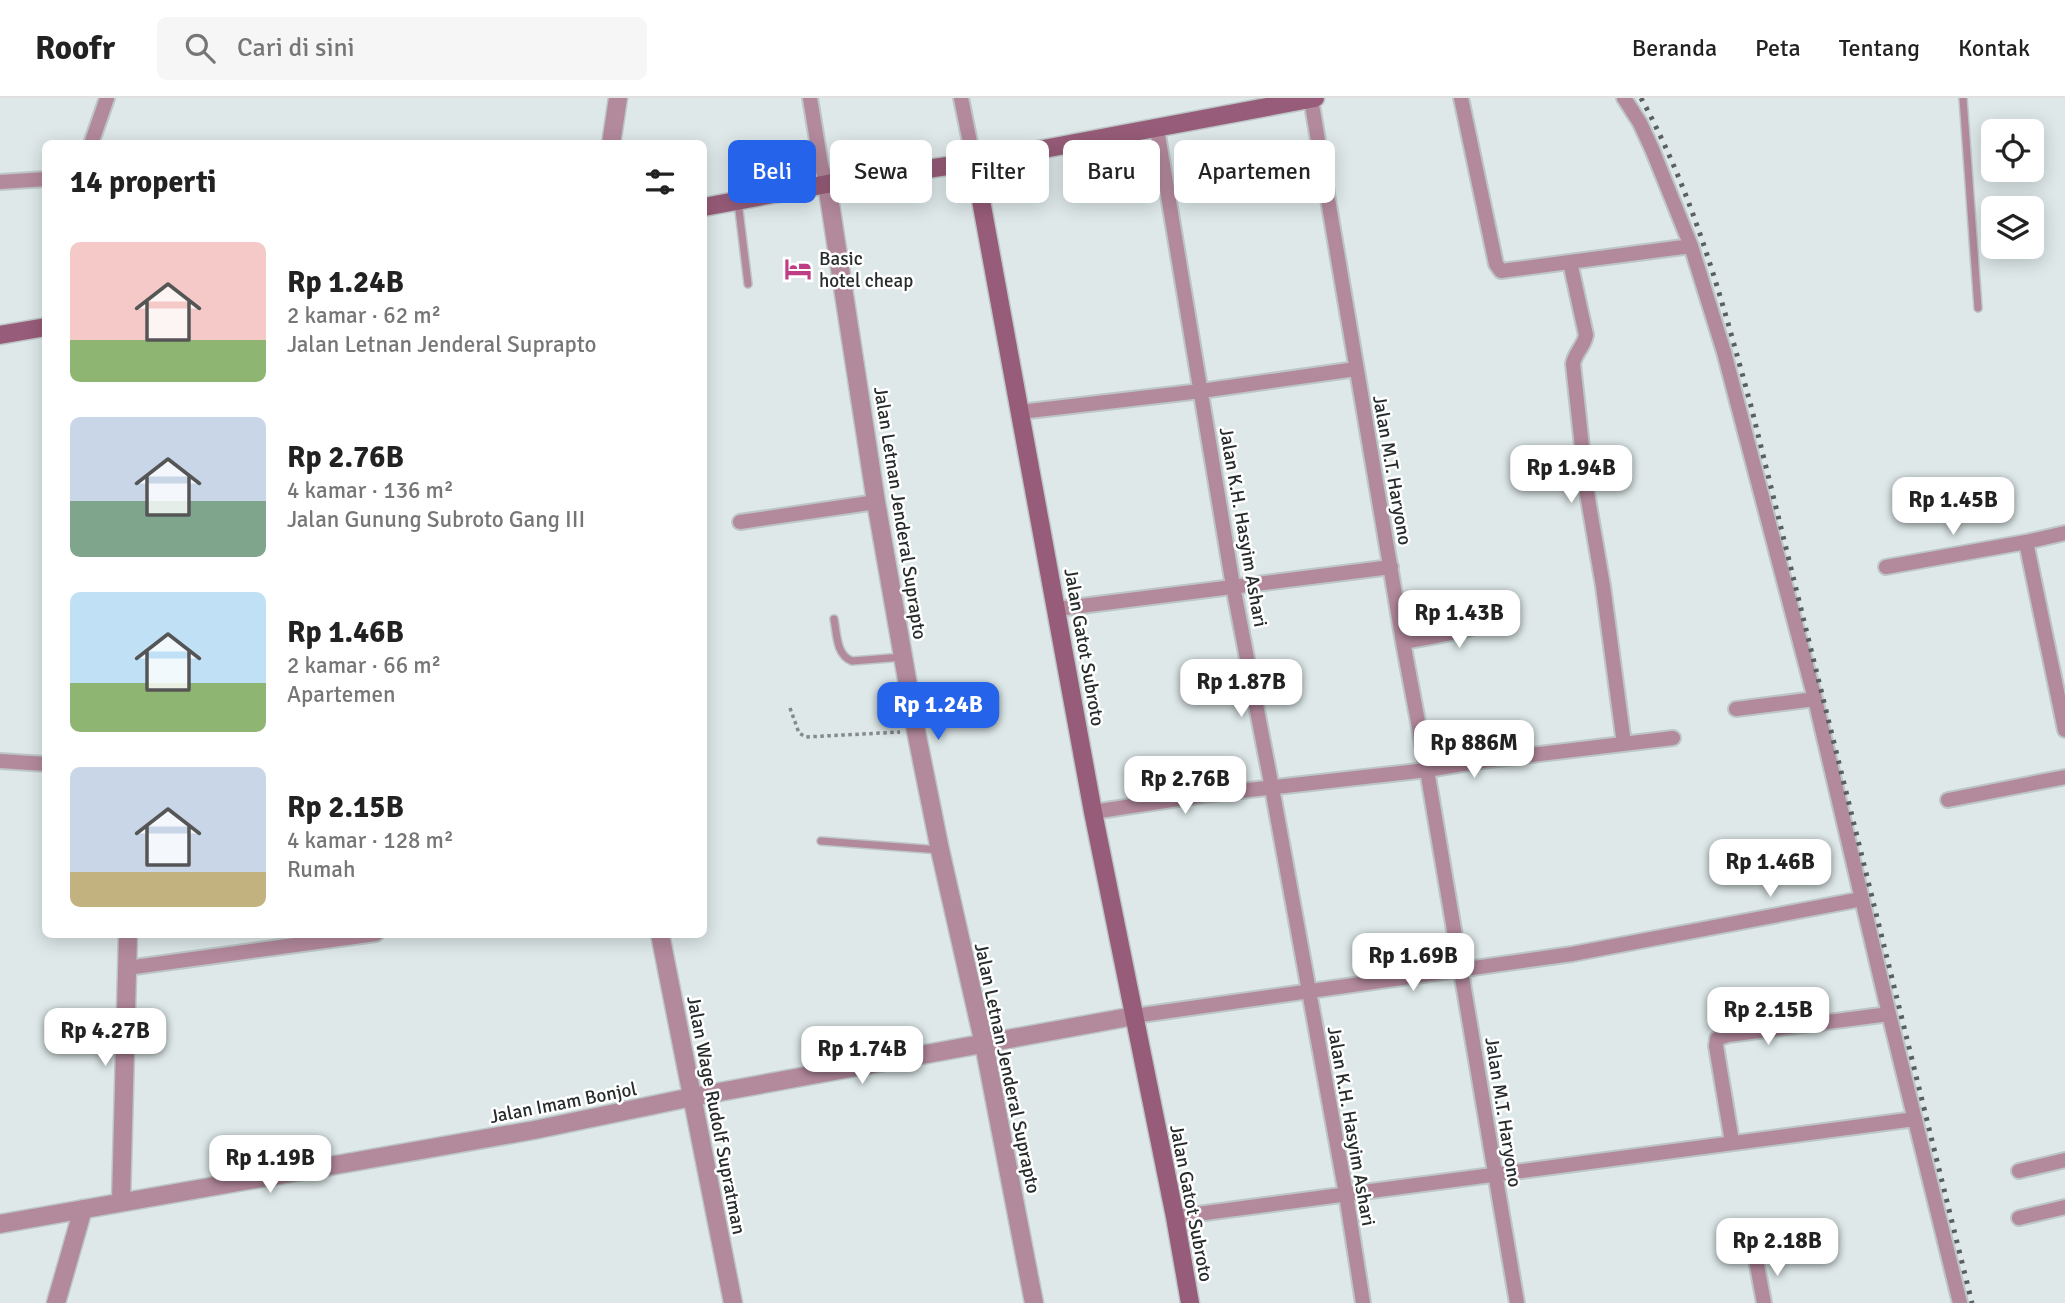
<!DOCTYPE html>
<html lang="id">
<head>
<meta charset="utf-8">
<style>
  body { margin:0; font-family:Signika,sans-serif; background:#f6f6f6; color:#222; height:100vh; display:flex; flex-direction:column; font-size:26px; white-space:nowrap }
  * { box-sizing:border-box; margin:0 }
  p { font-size:23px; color:#767676 }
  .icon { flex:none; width:38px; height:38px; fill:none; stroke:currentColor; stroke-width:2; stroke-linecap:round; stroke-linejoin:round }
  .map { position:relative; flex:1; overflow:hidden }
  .drawer { position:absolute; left:42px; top:42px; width:665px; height:798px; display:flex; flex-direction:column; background:#fff; border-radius:10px; box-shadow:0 4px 18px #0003 }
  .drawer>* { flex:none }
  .hud { position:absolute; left:728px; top:42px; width:665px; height:63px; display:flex; gap:14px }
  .buttons { position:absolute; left:1981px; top:21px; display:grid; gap:14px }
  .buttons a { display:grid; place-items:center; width:63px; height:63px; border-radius:10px; background:#fff; box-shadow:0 4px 18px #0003; font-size:35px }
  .price { position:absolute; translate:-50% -60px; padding:0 16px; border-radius:14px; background:#fff; color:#222; font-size:23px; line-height:46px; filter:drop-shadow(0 2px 4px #0008) }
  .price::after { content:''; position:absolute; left:50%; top:42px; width:21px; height:16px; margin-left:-10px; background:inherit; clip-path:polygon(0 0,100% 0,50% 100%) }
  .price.selected { background:#2563eb; color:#fff }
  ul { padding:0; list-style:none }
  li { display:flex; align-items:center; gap:21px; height:175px; padding:0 28px }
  li span { display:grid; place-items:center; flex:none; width:196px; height:140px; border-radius:10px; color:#555 }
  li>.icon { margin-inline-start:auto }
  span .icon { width:84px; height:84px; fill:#fffc; stroke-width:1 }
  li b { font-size:30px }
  h2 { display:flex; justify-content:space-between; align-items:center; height:84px; padding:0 28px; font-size:30px }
  .tag { padding:0 24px; border-radius:10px; background:#fff; box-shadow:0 4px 18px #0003; font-size:24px; line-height:63px }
  .tag.selected { background:#2563eb; color:#fff }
  header { display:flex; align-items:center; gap:42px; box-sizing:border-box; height:98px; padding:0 35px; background:#fff; border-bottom:2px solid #e0e0e0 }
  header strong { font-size:33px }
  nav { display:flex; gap:38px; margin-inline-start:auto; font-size:24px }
  .search { width:490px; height:63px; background:#f6f6f6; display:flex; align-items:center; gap:18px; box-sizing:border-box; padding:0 24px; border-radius:10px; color:#767676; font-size:26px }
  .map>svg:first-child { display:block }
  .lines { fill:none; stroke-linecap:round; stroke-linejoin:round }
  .service-casing { stroke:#bdc6c6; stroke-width:10 }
  .minor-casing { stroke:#bdc6c6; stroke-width:18 }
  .tertiary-casing { stroke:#bdc6c6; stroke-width:21 }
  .secondary-casing { stroke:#bdc6c6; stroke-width:21 }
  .path { stroke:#838a8a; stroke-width:3.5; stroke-dasharray:3.5 3.5; stroke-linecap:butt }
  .service { stroke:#b3899c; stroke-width:7 }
  .minor { stroke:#b3899c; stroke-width:14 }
  .tertiary { stroke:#b3899c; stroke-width:18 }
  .secondary { stroke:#975c79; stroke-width:18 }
  .rail { stroke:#5a5f5f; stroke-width:5; stroke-dasharray:3.5 7; stroke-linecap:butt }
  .labels { text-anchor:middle; stroke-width:5; stroke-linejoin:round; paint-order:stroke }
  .poi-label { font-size:19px; fill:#272b2b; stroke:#fff; text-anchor:start }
  .street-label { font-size:19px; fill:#272b2b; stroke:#fff }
</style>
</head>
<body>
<header>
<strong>Roofr</strong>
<div class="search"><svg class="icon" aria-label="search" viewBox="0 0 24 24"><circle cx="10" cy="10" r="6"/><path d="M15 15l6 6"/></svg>Cari di sini</div>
<nav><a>Beranda</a><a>Peta</a><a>Tentang</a><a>Kontak</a></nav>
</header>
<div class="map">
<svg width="2065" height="1205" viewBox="0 0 2065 1205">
  <rect width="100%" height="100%" fill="#dee8e8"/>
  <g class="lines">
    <defs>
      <path id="service" d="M1963,0L1978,210
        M738,104L748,186
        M834,521C837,536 836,557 852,563L903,559
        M821,743L940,752"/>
      <path id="minor" d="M810,0L821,67L827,86
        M961,0L974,64
        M1461,0L1496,166L1501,173L1691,148
        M1624,0L1640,25L1652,51L1691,148L1724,254L1815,601L1736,611
        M1311,1L1403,544L1427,672L1517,1205
        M1157,31L1233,488L1272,690L1346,1096L1363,1205
        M91,46L107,0
        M0,84L46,81
        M1570,164L1586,237C1584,249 1575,254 1573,266L1587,395L1603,488L1624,646
        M1020,314L1201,293L1356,271
        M740,424L876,404
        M2065,435L2026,444L2065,632
        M1886,469L2026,444
        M1057,511L1391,469
        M1403,544C1438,538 1471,532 1505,519
        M1815,601L1889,916L1960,1205
        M0,663L46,666
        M1948,702L2065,679
        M1093,714L1204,697L1427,672L1481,663L1673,640
        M127,870L376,836
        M1134,918L1572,856L1862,801
        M1732,1044L1716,948L1717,941L1728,937L1889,916
        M2019,1073L2065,1062
        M1175,1119L1915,1021
        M2019,1120L2065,1109
        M1756,1162L1764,1205"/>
      <path id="tertiary" d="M611,46L618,0
        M827,86L876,404L916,633L940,752L984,946L1034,1205
        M660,836L733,1205
        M121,1104L128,836
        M0,1126L534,1032L692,999L1134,918
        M56,1205L83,1111"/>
      <path id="secondary" d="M974,64L1093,714L1175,1119L1190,1205
        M704,109L827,86L974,64L1315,0
        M0,237L46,229"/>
    </defs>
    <!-- service casing -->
    <use href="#service" class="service-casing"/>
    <!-- minor casing -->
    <use href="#minor" class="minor-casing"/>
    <!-- tertiary casing -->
    <use href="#tertiary" class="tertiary-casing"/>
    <!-- secondary casing -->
    <use href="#secondary" class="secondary-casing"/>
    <!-- path -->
    <path class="path" d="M790,610L799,635L806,639L900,634"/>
    <!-- service -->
    <use href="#service" class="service"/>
    <!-- minor -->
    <use href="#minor" class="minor"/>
    <!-- tertiary -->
    <use href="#tertiary" class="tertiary"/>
    <!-- secondary -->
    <use href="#secondary" class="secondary"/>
    <!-- rail -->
    <path class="rail" d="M1641,0C1694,97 1722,202 1751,308L1972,1205"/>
  </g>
  <!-- icons -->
  <defs>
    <symbol id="hotel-bare" viewBox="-9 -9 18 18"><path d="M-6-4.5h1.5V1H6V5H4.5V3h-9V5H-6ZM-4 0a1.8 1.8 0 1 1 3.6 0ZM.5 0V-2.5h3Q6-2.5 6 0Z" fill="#be3d86" stroke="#fff" stroke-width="2.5" paint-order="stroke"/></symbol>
  </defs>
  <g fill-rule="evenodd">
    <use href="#hotel-bare" x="779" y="152" width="38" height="38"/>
  </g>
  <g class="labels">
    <!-- poi labels -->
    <g class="poi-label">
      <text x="819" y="167">Basic<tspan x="819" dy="22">hotel cheap</tspan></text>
    </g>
    <!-- street labels -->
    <g class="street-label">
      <text transform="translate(1393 372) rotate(80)" y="7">Jalan M.T. Haryono</text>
      <text transform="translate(901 415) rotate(81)" y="7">Jalan Letnan Jenderal Suprapto</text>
      <text transform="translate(1244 429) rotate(80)" y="7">Jalan K.H. Hasyim Ashari</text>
      <text transform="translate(1085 549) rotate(80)" y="7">Jalan Gatot Subroto</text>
      <text transform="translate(1008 970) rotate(78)" y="7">Jalan Letnan Jenderal Suprapto</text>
      <text transform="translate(563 1004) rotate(-11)" y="7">Jalan Imam Bonjol</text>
      <text transform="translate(1504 1014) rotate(81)" y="7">Jalan M.T. Haryono</text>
      <text transform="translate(717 1017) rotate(79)" y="7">Jalan Wage Rudolf Supratman</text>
      <text transform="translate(1352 1028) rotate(80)" y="7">Jalan K.H. Hasyim Ashari</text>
      <text transform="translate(1192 1105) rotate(79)" y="7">Jalan Gatot Subroto</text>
    </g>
  </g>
</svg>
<div class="buttons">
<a><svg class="icon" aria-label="locate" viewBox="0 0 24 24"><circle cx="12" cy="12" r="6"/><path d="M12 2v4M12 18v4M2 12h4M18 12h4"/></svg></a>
<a><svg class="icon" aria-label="layers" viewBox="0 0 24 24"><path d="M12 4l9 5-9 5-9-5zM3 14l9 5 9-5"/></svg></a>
</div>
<b class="price" style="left:1571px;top:407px">Rp 1.94B</b>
<b class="price" style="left:1953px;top:439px">Rp 1.45B</b>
<b class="price" style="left:1459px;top:552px">Rp 1.43B</b>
<b class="price" style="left:1241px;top:621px">Rp 1.87B</b>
<b class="price selected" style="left:938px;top:644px">Rp 1.24B</b>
<b class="price" style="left:1474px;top:682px">Rp 886M</b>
<b class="price" style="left:1185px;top:718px">Rp 2.76B</b>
<b class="price" style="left:1770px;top:801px">Rp 1.46B</b>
<b class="price" style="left:1413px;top:895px">Rp 1.69B</b>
<b class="price" style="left:1768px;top:949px">Rp 2.15B</b>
<b class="price" style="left:105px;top:970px">Rp 4.27B</b>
<b class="price" style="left:862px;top:988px">Rp 1.74B</b>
<b class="price" style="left:270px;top:1097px">Rp 1.19B</b>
<b class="price" style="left:1777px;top:1180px">Rp 2.18B</b>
<div class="hud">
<a class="tag selected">Beli</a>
<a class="tag">Sewa</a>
<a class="tag">Filter</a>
<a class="tag">Baru</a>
<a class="tag">Apartemen</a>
</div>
<section class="drawer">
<h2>14 properti<svg class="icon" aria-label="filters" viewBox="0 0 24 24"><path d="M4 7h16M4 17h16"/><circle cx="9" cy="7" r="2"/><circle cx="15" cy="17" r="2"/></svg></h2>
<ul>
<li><span style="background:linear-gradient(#f6c9c9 70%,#8fb573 0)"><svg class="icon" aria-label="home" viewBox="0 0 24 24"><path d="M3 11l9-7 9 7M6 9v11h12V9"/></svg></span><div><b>Rp 1.24B</b><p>2 kamar · 62 m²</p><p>Jalan Letnan Jenderal Suprapto</p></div></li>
<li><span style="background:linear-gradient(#c9d6e8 60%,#7fa58c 0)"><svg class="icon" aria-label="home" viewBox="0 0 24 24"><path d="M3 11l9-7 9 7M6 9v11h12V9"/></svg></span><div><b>Rp 2.76B</b><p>4 kamar · 136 m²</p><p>Jalan Gunung Subroto Gang III</p></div></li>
<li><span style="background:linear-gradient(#bfe0f5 65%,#8fb573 0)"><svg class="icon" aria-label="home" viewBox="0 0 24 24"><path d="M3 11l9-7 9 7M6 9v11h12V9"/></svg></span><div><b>Rp 1.46B</b><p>2 kamar · 66 m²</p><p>Apartemen</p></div></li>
<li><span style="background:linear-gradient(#c9d6e8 75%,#c2b280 0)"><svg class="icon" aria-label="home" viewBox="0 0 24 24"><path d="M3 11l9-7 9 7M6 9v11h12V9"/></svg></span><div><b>Rp 2.15B</b><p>4 kamar · 128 m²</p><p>Rumah</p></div></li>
</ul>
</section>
</div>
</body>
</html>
